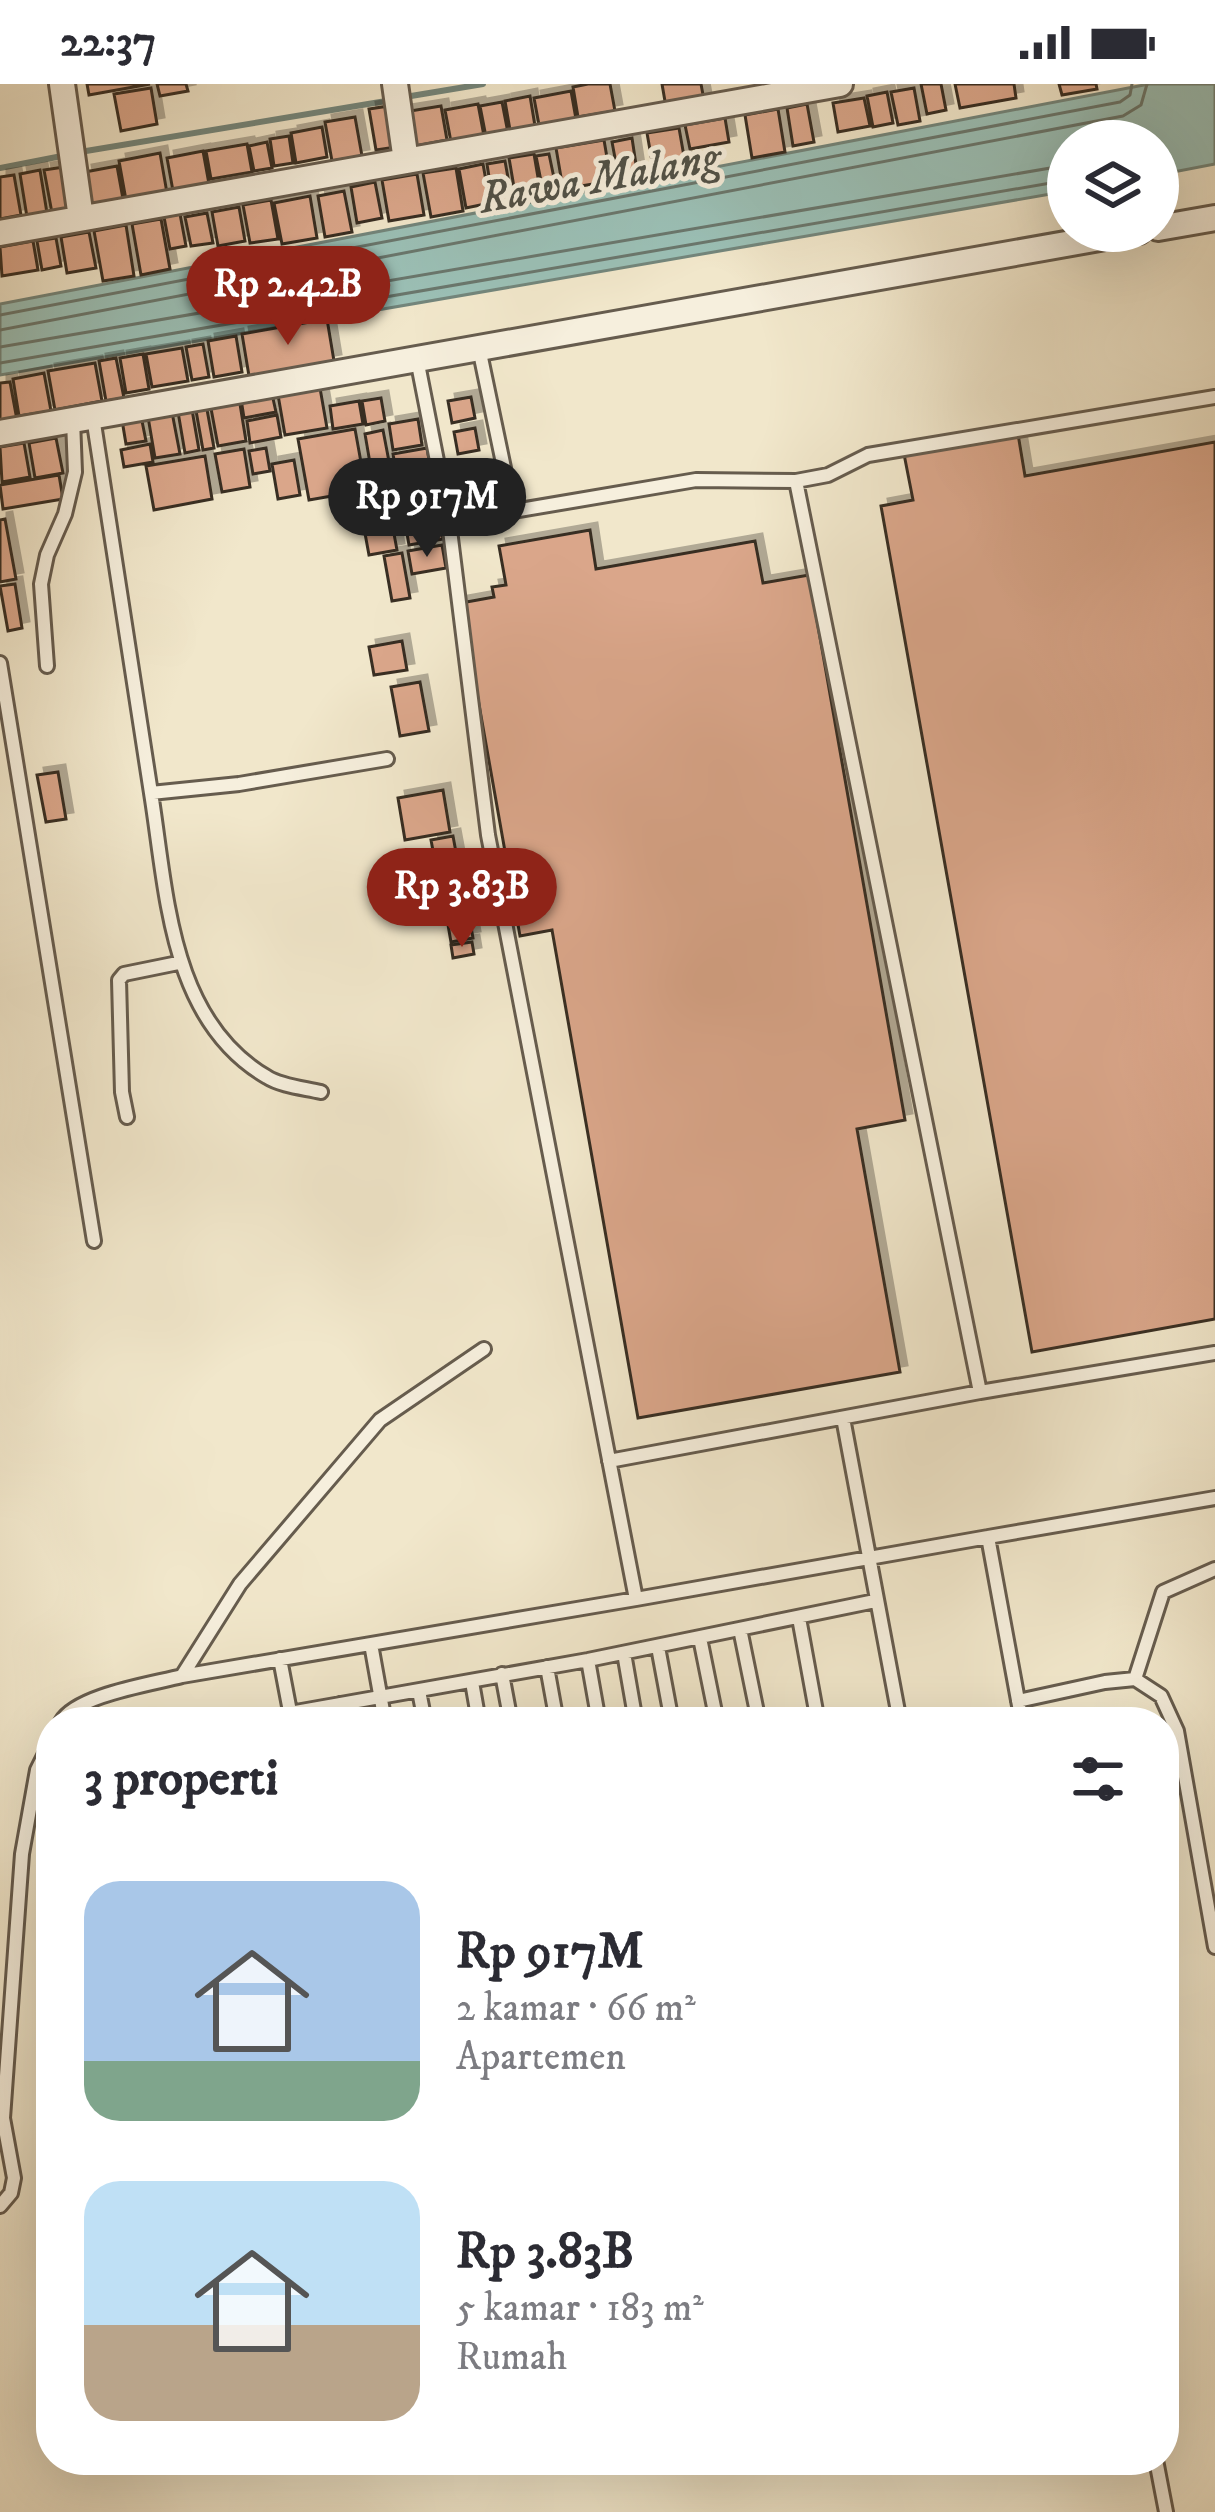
<!DOCTYPE html>
<html lang="id">
<head>
<meta charset="utf-8">
<style>
  body { margin:0; font-family:"IM FELL DW Pica",serif; background:#f2f2f3; color:#2b2b33; height:100vh; display:flex; flex-direction:column; font-size:45px; white-space:nowrap }
  * { box-sizing:border-box; margin:0 }
  p { font-size:39px; color:#7c7c81 }
  .icon { flex:none; width:66px; height:66px; fill:none; stroke:currentColor; stroke-width:2; stroke-linecap:round; stroke-linejoin:round }
  .map { position:relative; flex:1; overflow:hidden }
  .sheet { position:absolute; left:36px; top:1623px; width:1143px; height:768px; display:flex; flex-direction:column; background:#fff; border-radius:48px; box-shadow:0 12px 48px #0002 }
  .sheet>* { flex:none }
  .fabs { position:absolute; left:1047px; top:36px; display:grid; gap:24px }
  .fabs a { display:grid; place-items:center; width:132px; height:132px; border-radius:50%; background:#fff; box-shadow:0 12px 48px #0002; font-size:60px }
  .price { position:absolute; translate:-50% -102px; padding:0 27px; border-radius:42px; background:#8f2418; color:#fff; font-size:39px; line-height:78px; filter:drop-shadow(0 3px 6px #0008) }
  .price::after { content:''; position:absolute; left:50%; top:72px; width:36px; height:27px; margin-left:-18px; background:inherit; clip-path:polygon(0 0,100% 0,50% 100%) }
  .price.on { background:#222; color:#fff }
  ul { padding:0; list-style:none }
  li { display:flex; align-items:center; gap:36px; height:300px; padding:0 48px }
  li span { display:grid; place-items:center; flex:none; width:336px; height:240px; border-radius:36px; color:#555 }
  li>.icon { margin-inline-start:auto }
  span .icon { width:144px; height:144px; fill:#fffc; stroke-width:1 }
  li b { font-size:51px }
  h2 { display:flex; justify-content:space-between; align-items:center; height:144px; padding:0 48px; font-size:51px }
  .status { display:flex; justify-content:space-between; align-items:center; height:84px; padding:0 60px; background:#fff; direction:ltr }
  .status svg { height:33px; fill:currentColor }
  .map>svg:first-child { display:block }
  .water { fill:#9bc0b6; stroke:#73867c; stroke-width:3 }
  .lines { fill:none; stroke-linecap:round; stroke-linejoin:round }
  .shore { stroke:#6a776d; stroke-width:3 }
  .stream { stroke:#73867c; stroke-width:6 }
  .building { fill:#daa68a; stroke:#382e24; stroke-width:3; filter:url(#shadow) }
  .service-casing { stroke:#665c4e; stroke-width:18 }
  .minor-casing { stroke:#665c4e; stroke-width:30 }
  .service { stroke:#f6efdd; stroke-width:12 }
  .minor { stroke:#f6efdd; stroke-width:24 }
  .labels { text-anchor:middle; stroke-width:10; stroke-linejoin:round; paint-order:stroke }
  .water-label { font-size:45px; font-style:italic; fill:#515248; stroke:#f6efdd }
</style>
</head>
<body>
<div class="status"><b>22:37</b><svg viewBox="0 0 49 12"><path d="M0 12V9h3v3zM5 12V6h3v6zM10 12V3h3v9zM15 12V0h3v12zM26 1h20v11H26zM47 4h2v5h-2z"/></svg></div>
<div class="map">
<svg width="1215" height="2428" viewBox="0 0 1215 2428">
  <defs>
    <filter id="shadow"><feDropShadow dx="7" dy="-7" stdDeviation="0" flood-color="#0004"/></filter>
  </defs>
  <rect width="100%" height="100%" fill="#f1e7cb"/>
  <filter id="stains"><feTurbulence type="fractalNoise" baseFrequency=".00167" numOctaves="4"/><feColorMatrix values="0 0 0 0 .2 0 0 0 0 .09 0 0 0 0 .02 0 0 0 .5 -.17"/></filter>
  <radialGradient id="worn" r=".72"><stop offset=".6" stop-color="#630" stop-opacity="0"/><stop offset="1" stop-color="#630" stop-opacity=".3"/></radialGradient>
  <!-- water -->
  <path class="water" d="M1149,0H1215V80L1158,91V57H1068V107L0,291V220Z"/>
  <g class="lines">
    <!-- shore -->
    <path class="shore" d="M0,231L1120,18L1130,11L1132,0
      M0,246L1123,32L1141,21L1147,0
      M0,263L1068,81
      M0,279L1068,96"/>
    <!-- stream -->
    <path class="stream" d="M405,13L483,0
      M80,68L392,16
      M0,84L67,71"/>
  </g>
  <!-- building -->
  <path class="building" d="M87,0H150L89,11Z
    M157,0H186L188,7L160,12Z
    M588,0H610L615,27L578,33L573,3Z
    M662,0H701L704,16L666,23Z
    M921,0H941L946,26L927,30Z
    M955,0H1014L1016,14L960,24Z
    M1059,0H1096L1097,5L1062,11Z
    M151,4L157,40L121,47L114,10Z
    M914,4L920,37L898,41L891,8Z
    M571,7L576,35L539,41L534,14Z
    M887,8L893,39L873,43L867,12Z
    M530,12L535,42L510,46L505,17Z
    M864,14L870,42L838,48L833,19Z
    M502,18L508,49L486,53L480,22Z
    M478,20L484,52L451,58L445,26Z
    M807,20L814,58L793,62L787,24Z
    M389,22L396,63L376,66L369,25Z
    M441,22L447,56L410,63L404,28Z
    M778,25L785,68L752,74L745,31Z
    M355,33L362,72L332,77L325,38Z
    M725,34L729,58L690,65L685,41Z
    M322,43L327,73L296,79L291,49Z
    M679,44L685,78L653,83L647,49Z
    M289,52L293,79L274,82L270,55Z
    M632,54L637,87L618,90L612,58Z
    M604,56L611,97L563,105L556,64Z
    M267,58L272,84L254,87L249,62Z
    M247,60L252,88L211,95L206,67Z
    M203,67L209,100L173,107L167,74Z
    M160,69L167,109L126,116L119,77Z
    M534,70L541,111L516,115L509,74Z
    M549,70L554,94L541,97L536,72Z
    M505,77L512,116L493,119L487,80Z
    M483,80L490,119L466,124L459,85Z
    M117,82L123,115L91,120L85,88Z
    M64,83L71,126L52,129L44,86Z
    M456,84L463,127L431,133L423,89Z
    M40,86L47,129L27,133L20,90Z
    M417,90L424,131L389,137L382,96Z
    M14,91L21,131L0,135V93Z
    M375,98L382,134L357,139L351,103Z
    M344,107L352,148L325,153L318,112Z
    M310,112L317,154L282,160L274,119Z
    M271,116L278,155L250,159L243,121Z
    M239,123L245,157L218,162L212,128Z
    M207,129L213,159L191,162L185,133Z
    M180,130L186,162L170,165L164,133Z
    M161,135L170,185L141,191L132,140Z
    M126,141L134,192L103,197L94,147Z
    M89,148L96,184L67,189L61,153Z
    M56,154L61,182L42,186L37,157Z
    M33,157L38,186L2,192L0,163Z
    M327,235L334,277L249,292L242,250Z
    M236,252L242,288L214,293L208,257Z
    M203,260L209,293L192,296L186,263Z
    M182,264L188,297L152,303L146,270Z
    M143,270L149,305L126,309L120,274Z
    M116,274L124,314L106,317L99,277Z
    M95,279L102,317L55,326L48,287Z
    M44,289L51,327L19,332L13,295Z
    M10,298L17,336L0,339V299Z
    M320,304L327,344L285,351L278,311Z
    M272,310L276,328L244,334L241,315Z
    M471,313L475,334L452,339L448,317Z
    M239,314L246,357L218,362L210,319Z
    M381,314L385,337L366,341L362,317Z
    M359,317L363,340L333,345L330,322Z
    M191,320L199,366L185,369L177,322Z
    M206,320L214,364L203,366L195,321Z
    M171,323L180,370L155,374L147,327Z
    M140,327L146,357L126,360L121,330Z
    M277,331L281,353L250,359L247,337Z
    M418,335L422,361L393,366L389,340Z
    M475,344L479,366L458,370L454,348Z
    M355,345L366,406L309,416L298,355Z
    M383,346L391,388L372,391L365,350Z
    M1018,350L1025,392L1215,358V1235L1032,1268L881,422L913,416L904,370Z
    M56,354L63,389L35,394L29,359Z
    M24,359L30,393L2,398L0,363Z
    M150,360L153,378L124,383L121,366Z
    M266,364L270,387L253,390L249,367Z
    M427,364L443,455L409,461L393,370Z
    M244,365L250,403L222,408L215,370Z
    M205,372L212,415L154,426L146,382Z
    M294,376L300,411L278,415L272,380Z
    M59,391L63,415L3,425L0,401Z
    M5,435L16,495L0,498V436Z
    M392,439L397,466L369,471L364,444Z
    M590,446L596,485L755,457L763,499L809,491L905,1036L857,1045L900,1288L638,1334L552,846L520,852L461,519L494,513L492,503L506,501L499,462Z
    M442,461L446,484L412,490L408,467Z
    M402,469L410,514L392,517L384,472Z
    M15,500L22,544L8,547L0,502Z
    M402,557L407,586L374,591L369,563Z
    M420,598L429,647L400,652L391,603Z
    M58,688L66,735L46,738L37,691Z
    M443,706L450,748L405,756L398,714Z
    M453,752L458,779L436,783L431,756Z
    M460,783L465,809L432,814L428,789Z
    M465,814L468,832L436,838L433,820Z
    M470,837L473,854L451,858L448,841Z
    M472,858L474,870L453,874L451,861Z"/>
  <g class="lines">
    <defs>
      <path id="service" d="M479,264L513,427
        M417,275L449,438L488,751L636,1515L988,1453
        M93,333L151,709L239,700L387,675
        M796,397L980,1308L1215,1269
        M449,438L696,396L796,397L828,391L868,371L1215,313
        M0,579L94,1157
        M47,582L41,500L47,471L65,430L75,388L73,336
        M151,709C167,808 169,936 267,993C281,1002 304,1004 321,1008
        M127,1033L122,1008L119,896L124,890L178,879
        M484,1265L380,1336L240,1500L182,1592L636,1515
        M843,1334L900,1638
        M609,1377L980,1308
        M799,1534L818,1638
        M740,1545L759,1638
        M700,1554L717,1638
        M371,1560L385,1638
        M658,1563L672,1638
        M624,1569L636,1638
        M280,1575L292,1638
        M588,1576L599,1638
        M547,1583L557,1638
        M502,1590L511,1638
        M1135,1595L1163,1508L1215,1485
        M472,1598L479,1638
        M419,1607L425,1638
        M1018,1617L1105,1598L1135,1595L1161,1612L1177,1647L1215,1863
        M340,1620L343,1638
        M290,1629L588,1576L875,1517
        M61,1638C76,1611 152,1600 182,1592
        M1022,1638L988,1453L1215,1414
        M0,2122L11,2109L14,2094L3,2034L22,1770L37,1686L51,1658
        M1156,2376L1166,2428"/>
      <path id="minor" d="M62,0L81,134
        M395,0L406,77
        M1158,144L1215,134
        M0,149L840,0
        M0,349L1139,147"/>
    </defs>
    <!-- service casing -->
    <use href="#service" class="service-casing"/>
    <!-- minor casing -->
    <use href="#minor" class="minor-casing"/>
    <!-- service -->
    <use href="#service" class="service"/>
    <!-- minor -->
    <use href="#minor" class="minor"/>
  </g>
  <g class="labels">
    <!-- water labels -->
    <g class="water-label">
      <text transform="translate(599 92) rotate(-10)" y="16">Rawa Malang</text>
    </g>
  </g>
  <rect width="100%" height="100%" filter="url(#stains)"/>
  <rect width="100%" height="100%" fill="url(#worn)"/>
</svg>
<div class="fabs">
<a><svg class="icon" aria-label="layers" viewBox="0 0 24 24"><path d="M12 4l9 5-9 5-9-5zM3 14l9 5 9-5"/></svg></a>
</div>
<b class="price" style="left:288px;top:264px">Rp 2.42B</b>
<b class="price on" style="left:427px;top:476px">Rp 917M</b>
<b class="price" style="left:462px;top:866px">Rp 3.83B</b>
<section class="sheet">
<h2>3 properti<svg class="icon" aria-label="filters" viewBox="0 0 24 24"><path d="M4 7h16M4 17h16"/><circle cx="9" cy="7" r="2"/><circle cx="15" cy="17" r="2"/></svg></h2>
<ul>
<li><span style="background:linear-gradient(#a9c7e8 75%,#7fa58c 0)"><svg class="icon" aria-label="home" viewBox="0 0 24 24"><path d="M3 11l9-7 9 7M6 9v11h12V9"/></svg></span><div><b>Rp 917M</b><p>2 kamar · 66 m²</p><p>Apartemen</p></div></li>
<li><span style="background:linear-gradient(#bfe0f5 60%,#b9a48a 0)"><svg class="icon" aria-label="home" viewBox="0 0 24 24"><path d="M3 11l9-7 9 7M6 9v11h12V9"/></svg></span><div><b>Rp 3.83B</b><p>5 kamar · 183 m²</p><p>Rumah</p></div></li>
</ul>
</section>
</div>
</body>
</html>
